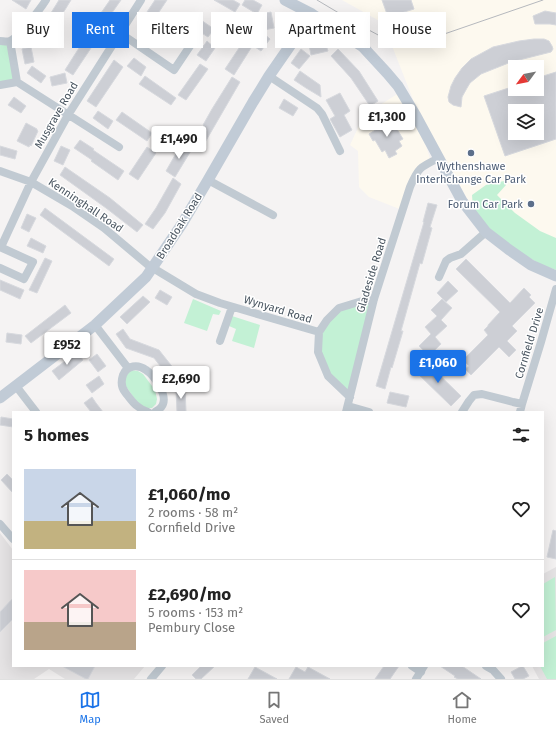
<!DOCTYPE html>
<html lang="en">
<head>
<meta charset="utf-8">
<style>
  body { margin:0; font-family:"Fira Sans",sans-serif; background:#f2f2f2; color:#222; height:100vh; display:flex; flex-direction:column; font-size:15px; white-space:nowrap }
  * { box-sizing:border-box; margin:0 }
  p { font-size:13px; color:#767676 }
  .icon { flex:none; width:22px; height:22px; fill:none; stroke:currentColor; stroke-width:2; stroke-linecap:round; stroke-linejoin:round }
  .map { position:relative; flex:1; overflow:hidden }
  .panel { position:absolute; left:12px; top:411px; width:532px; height:256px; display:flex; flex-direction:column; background:#fff; border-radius:0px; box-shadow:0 4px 16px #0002 }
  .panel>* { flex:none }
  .guide { position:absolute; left:12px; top:12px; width:532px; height:36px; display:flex; gap:8px }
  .needle { width:26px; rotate:238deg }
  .controls { position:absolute; left:508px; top:60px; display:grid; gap:8px }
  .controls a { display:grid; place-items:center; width:36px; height:36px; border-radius:0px; background:#fff; box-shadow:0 4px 16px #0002; font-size:20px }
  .price { position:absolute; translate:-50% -34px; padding:0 9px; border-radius:4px; background:#fff; color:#222; font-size:13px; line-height:26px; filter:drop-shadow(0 1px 2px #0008) }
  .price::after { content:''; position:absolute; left:50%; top:24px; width:12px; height:9px; margin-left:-6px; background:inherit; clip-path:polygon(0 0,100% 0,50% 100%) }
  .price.selected { background:#1a73e8; color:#fff }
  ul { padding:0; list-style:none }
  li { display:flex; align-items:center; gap:12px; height:100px; padding:0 12px }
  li+li { border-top:1px solid #e0e0e0 }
  li span { display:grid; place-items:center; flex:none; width:112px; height:80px; border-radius:0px; color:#555 }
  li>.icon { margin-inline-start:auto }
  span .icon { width:48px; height:48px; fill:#fffc; stroke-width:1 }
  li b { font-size:17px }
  h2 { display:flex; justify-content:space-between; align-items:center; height:48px; padding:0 12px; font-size:17px }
  .chip { padding:0 14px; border-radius:0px; background:#fff; box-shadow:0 4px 16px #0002; font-size:14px; line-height:36px }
  .chip.selected { background:#1a73e8; color:#fff }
  .tabs { display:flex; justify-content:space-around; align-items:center; height:56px; border-top:1px solid #e0e0e0; background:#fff; font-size:11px; color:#767676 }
  .tabs a { display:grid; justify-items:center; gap:2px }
  .tabs .selected { color:#1a73e8 }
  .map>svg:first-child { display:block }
  .commercial { fill:#fdf9ef; fill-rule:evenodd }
  .education { fill:#e6e4e5 }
  .green { fill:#c3f1d5 }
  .building { fill:#cdcfd5; stroke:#d7d9de; fill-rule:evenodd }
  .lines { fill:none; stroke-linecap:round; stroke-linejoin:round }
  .street { stroke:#c1cad2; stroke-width:8 }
  .secondary { stroke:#c1cbd6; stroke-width:11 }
  .tram { stroke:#b5b8bd; stroke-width:1 }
  .service-dot { fill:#5c6f8a; stroke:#fff; stroke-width:1.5 }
  .labels { text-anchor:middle; stroke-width:3; stroke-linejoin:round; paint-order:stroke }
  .street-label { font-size:11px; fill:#4a5661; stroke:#fff }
  .service-label { font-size:11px; fill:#4e5e75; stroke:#fff }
</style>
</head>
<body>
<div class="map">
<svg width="556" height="679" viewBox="0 0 556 679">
  <rect width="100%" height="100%" fill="#f5f3f3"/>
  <!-- commercial -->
  <path class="commercial" d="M342,0H556V270L473,209L416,107L383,23ZM515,67H537V89H515ZM515,111H537V133H515Z
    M399,93L426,146L431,162L422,166L402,210L369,197L359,187L358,151L350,145L364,115Z"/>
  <!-- education -->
  <path class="education" d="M0,533L13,550V666H145L134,679H65L49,669L34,679H0Z
    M556,567V679H539L532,666H543V574Z"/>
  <!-- green -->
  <path class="green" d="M0,41H10L17,82L0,85Z
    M504,181L506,185L497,195L515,213L540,231L556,238V270L542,265L519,252L490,229L473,209L472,195L486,185Z
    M193,299L221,311L219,315L213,314L207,331L184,323Z
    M374,299L350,397L323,364L319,332L339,308Z
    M232,316L260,325L254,348L232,341L236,329L229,326Z
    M131,370L138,371L143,374L155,390L157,399L156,404L152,408H145L139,405L125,385V377Z
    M555,577L556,630L543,637V584Z
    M556,636V679H547L540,666H543V643Z"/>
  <!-- building -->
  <path class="building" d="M12,0H31L26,9Z
    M59,0H71L55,26L46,21Z
    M110,0H121L90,44L93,45L73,75L65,70L86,37L85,36Z
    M155,0H167L151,24L143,18Z
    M214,0H233L240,4L235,12Z
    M245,0H253L262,5L257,14L242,5Z
    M382,0H411L414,9L388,17Z
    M545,11L556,13V25L550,24H535L533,16Z
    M271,12L274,28L264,30L261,14Z
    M198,18L214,29L208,37L192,27Z
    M180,24L188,30L179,42L171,36Z
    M152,28L166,38L161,45L147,35Z
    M38,29H41L46,35L35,45L28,39Z
    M262,32L270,39L261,51L252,45Z
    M534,39H544L549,41L552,46L553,49L551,52L511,62L481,74L470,83L467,88L462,97L461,107L453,105L449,102L448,97L451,86L455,78L462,68L471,59L493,47L519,41Z
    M207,41L215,48L206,61L197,55Z
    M243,42L251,48L234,75L225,69Z
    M325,42L328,51L311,55L309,45Z
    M31,47L34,62L25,64L22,49Z
    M301,49L310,56L299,69L291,63Z
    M338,49L359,71L378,101L370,106L351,78L331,56Z
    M134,58L146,67L141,76L127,66Z
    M114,60L123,67L96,107L87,101Z
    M200,64L208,69L186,100L178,95Z
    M32,66L46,76L41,83L27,73Z
    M300,71L320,85L321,97L306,88L294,80Z
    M556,72V139L505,156L484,96L515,86V89H537V78ZM515,111H537V133H515Z
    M65,73L67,83L52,86L50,77Z
    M145,76L176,98L171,105L139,84Z
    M232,77L240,82L200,151L191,145L204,125H203L212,109Z
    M340,93L350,111L344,115L352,130L340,137L330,119L335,116L326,100Z
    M14,97L26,106L21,113L8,105Z
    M284,99L298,108L293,116L279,108Z
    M98,111L113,121L108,129L93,118Z
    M122,112L152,133L147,141L116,120Z
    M388,118L390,122L391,121L394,127L395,126L403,139L399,141L402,146L395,151L397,154L389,158L385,150L382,152L375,140L373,141L369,134L382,126L380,123Z
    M26,123L37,129V130L38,131L31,146L30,145L29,147L17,141Z
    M80,140L94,149L93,150L124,171L118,180L91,161L92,160L74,148Z
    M183,143L192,149L175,177L166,171L174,157Z
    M0,146L17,151L15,159L0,155Z
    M61,146L70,150L63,165L54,161Z
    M147,147L156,153L138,180L129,174Z
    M65,167L110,198L143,225L137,232L106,208L60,175Z
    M173,178L181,184L165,213L153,229L145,224L156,208Z
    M428,203L437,205L430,227L432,228L422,264L420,263L401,331H403L392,368L391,367L385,389L376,386L424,222H423Z
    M45,208L114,259L109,266L40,215Z
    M27,214L36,218L29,232L21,228Z
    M31,238L46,246L43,253L27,246Z
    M45,258L52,261L37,293L29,290Z
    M466,259L510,303L524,288L531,295L529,297L535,303L512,326L517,331L507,341L516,350L509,357L499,347L471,375L465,369L469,366L463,360L488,335L484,330L488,326V325L500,312L456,269Z
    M0,280L24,290L20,299L0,290Z
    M448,281L458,291L446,302L437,293Z
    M160,290L172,297L167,305L155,298Z
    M143,296L150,302L127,324L120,317Z
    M442,299L452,308L441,320L447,326L435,337L441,344L429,356L419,346L431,334L425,327L437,316L431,310Z
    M65,305L71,313L31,343L25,336Z
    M123,329L130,339L159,350L182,379L175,385L154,358L126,348L116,334Z
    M7,333L22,335L21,344L6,342Z
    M77,352L83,360L59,380L52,371Z
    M97,354L106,366L98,372L89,360Z
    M425,361L461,396L451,406L415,371Z
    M99,376L104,384L92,393L86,385Z
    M176,388H185L186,412H177Z
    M390,392L409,396L406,407L387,403Z
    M92,397L96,403L103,412H91L84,403Z
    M1,417L13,419V427L0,425Z
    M7,474L13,480V493L1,480Z
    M553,530L556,531V559L547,557Z
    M13,598V619L0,632V612Z
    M62,666H95L88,679H86Z
    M201,666H215L201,679H196L192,675Z
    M384,666H399L390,679H375Z
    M440,666H462L481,679H458L454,677L455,676Z
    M522,666H523L529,676L523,679H515L511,672Z
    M255,667L277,679H248Z
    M296,667L305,672L308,667L330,679H289Z"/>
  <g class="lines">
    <!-- street -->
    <path class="street" d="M120,33L174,70L190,46
      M0,41C3,41 7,42 10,41C18,38 41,8 46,0
      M10,41L17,82
      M269,76L317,108L322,114L340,151
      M0,85L17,82L119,147
      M0,171L31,182L72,206L104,228L148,265L196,294L220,303L319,332
      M208,180L273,215
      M0,247L33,262L24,279L0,268
      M1,247L31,182L68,115L141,0
      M439,277L446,261L450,258L461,254L486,232
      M95,325L128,368
      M220,341L232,307
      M16,386L36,412
      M350,397L328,376L318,352L319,332L327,320L339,308L362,301L374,299
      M348,406L369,412
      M148,412C136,408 132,401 125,392C121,387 121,381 123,375C127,365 138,364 146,370C154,375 167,394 163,404C162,408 158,410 155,412
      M346,412L374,299L410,187C418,168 420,167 439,158
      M462,412L469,401L474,395L482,394L513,402L522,404L541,342L556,289
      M520,412L522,404
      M0,524L13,539
      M412,666L421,672
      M486,666L493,670L501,679
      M151,679L162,666
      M416,679L424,666"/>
    <!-- secondary -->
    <path class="secondary" d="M285,0L312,14L363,47L387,73L398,86L416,116L462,201L486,232L508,249L531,265L556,276
      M0,398L95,325L146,277L182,224L208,180L253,102L269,76L312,14"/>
    <!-- tram -->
    <path class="tram" d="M317,0L354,22L380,36L400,42L412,43L424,41L543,0"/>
  </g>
  <!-- markers -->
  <g class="service-dot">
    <circle cx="471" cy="153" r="4"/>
    <circle cx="531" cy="204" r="4"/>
  </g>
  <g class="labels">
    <!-- street labels -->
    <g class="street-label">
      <text transform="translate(56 115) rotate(-60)" y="4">Musgrave Road</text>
      <text transform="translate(86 205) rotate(34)" y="4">Kenninghall Road</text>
      <text transform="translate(179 226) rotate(-58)" y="4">Broadoak Road</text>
      <text transform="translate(371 275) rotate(-73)" y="4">Gladeside Road</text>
      <text transform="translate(278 309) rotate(17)" y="4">Wynyard Road</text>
      <text transform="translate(529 343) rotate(-73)" y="4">Cornfield Drive</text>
    </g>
    <!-- service labels -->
    <g class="service-label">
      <text x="471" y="170">Wythenshawe<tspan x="471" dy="13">Interhchange Car Park</tspan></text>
      <text x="523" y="208" text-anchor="end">Forum Car Park</text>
    </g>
  </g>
</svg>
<div class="controls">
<a><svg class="needle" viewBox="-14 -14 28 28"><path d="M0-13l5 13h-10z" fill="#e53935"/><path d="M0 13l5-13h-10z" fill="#767676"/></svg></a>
<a><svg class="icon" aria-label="layers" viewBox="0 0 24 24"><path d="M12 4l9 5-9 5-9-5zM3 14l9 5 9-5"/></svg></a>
</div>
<b class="price" style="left:387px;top:138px">£1,300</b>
<b class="price" style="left:179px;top:160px">£1,490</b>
<b class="price" style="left:67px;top:366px">£952</b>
<b class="price selected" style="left:438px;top:384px">£1,060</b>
<b class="price" style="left:181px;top:400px">£2,690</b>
<div class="guide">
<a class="chip">Buy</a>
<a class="chip selected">Rent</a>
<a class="chip">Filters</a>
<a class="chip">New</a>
<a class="chip">Apartment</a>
<a class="chip">House</a>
</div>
<section class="panel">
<h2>5 homes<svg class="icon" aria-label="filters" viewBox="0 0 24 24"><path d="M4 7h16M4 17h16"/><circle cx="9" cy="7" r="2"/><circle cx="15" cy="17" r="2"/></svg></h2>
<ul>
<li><span style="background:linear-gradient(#c9d6e8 65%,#c2b280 0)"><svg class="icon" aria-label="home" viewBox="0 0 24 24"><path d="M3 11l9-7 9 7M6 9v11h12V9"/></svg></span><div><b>£1,060/mo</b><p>2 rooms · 58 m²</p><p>Cornfield Drive</p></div><svg class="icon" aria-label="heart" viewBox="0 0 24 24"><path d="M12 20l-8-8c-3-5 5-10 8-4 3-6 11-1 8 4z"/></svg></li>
<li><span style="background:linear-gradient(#f6c9c9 65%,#b9a48a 0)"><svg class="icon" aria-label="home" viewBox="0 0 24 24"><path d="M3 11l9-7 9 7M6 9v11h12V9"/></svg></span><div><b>£2,690/mo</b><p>5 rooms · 153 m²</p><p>Pembury Close</p></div><svg class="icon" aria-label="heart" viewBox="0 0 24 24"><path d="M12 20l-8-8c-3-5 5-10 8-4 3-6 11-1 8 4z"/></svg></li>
</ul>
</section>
</div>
<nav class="tabs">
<a class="selected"><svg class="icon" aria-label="map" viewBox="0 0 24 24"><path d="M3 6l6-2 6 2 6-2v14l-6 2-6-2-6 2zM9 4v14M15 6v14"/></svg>Map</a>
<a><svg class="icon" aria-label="saved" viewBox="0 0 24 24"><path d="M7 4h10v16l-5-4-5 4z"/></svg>Saved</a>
<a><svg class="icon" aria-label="home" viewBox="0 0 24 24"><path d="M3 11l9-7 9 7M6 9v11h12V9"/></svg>Home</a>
</nav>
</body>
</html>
